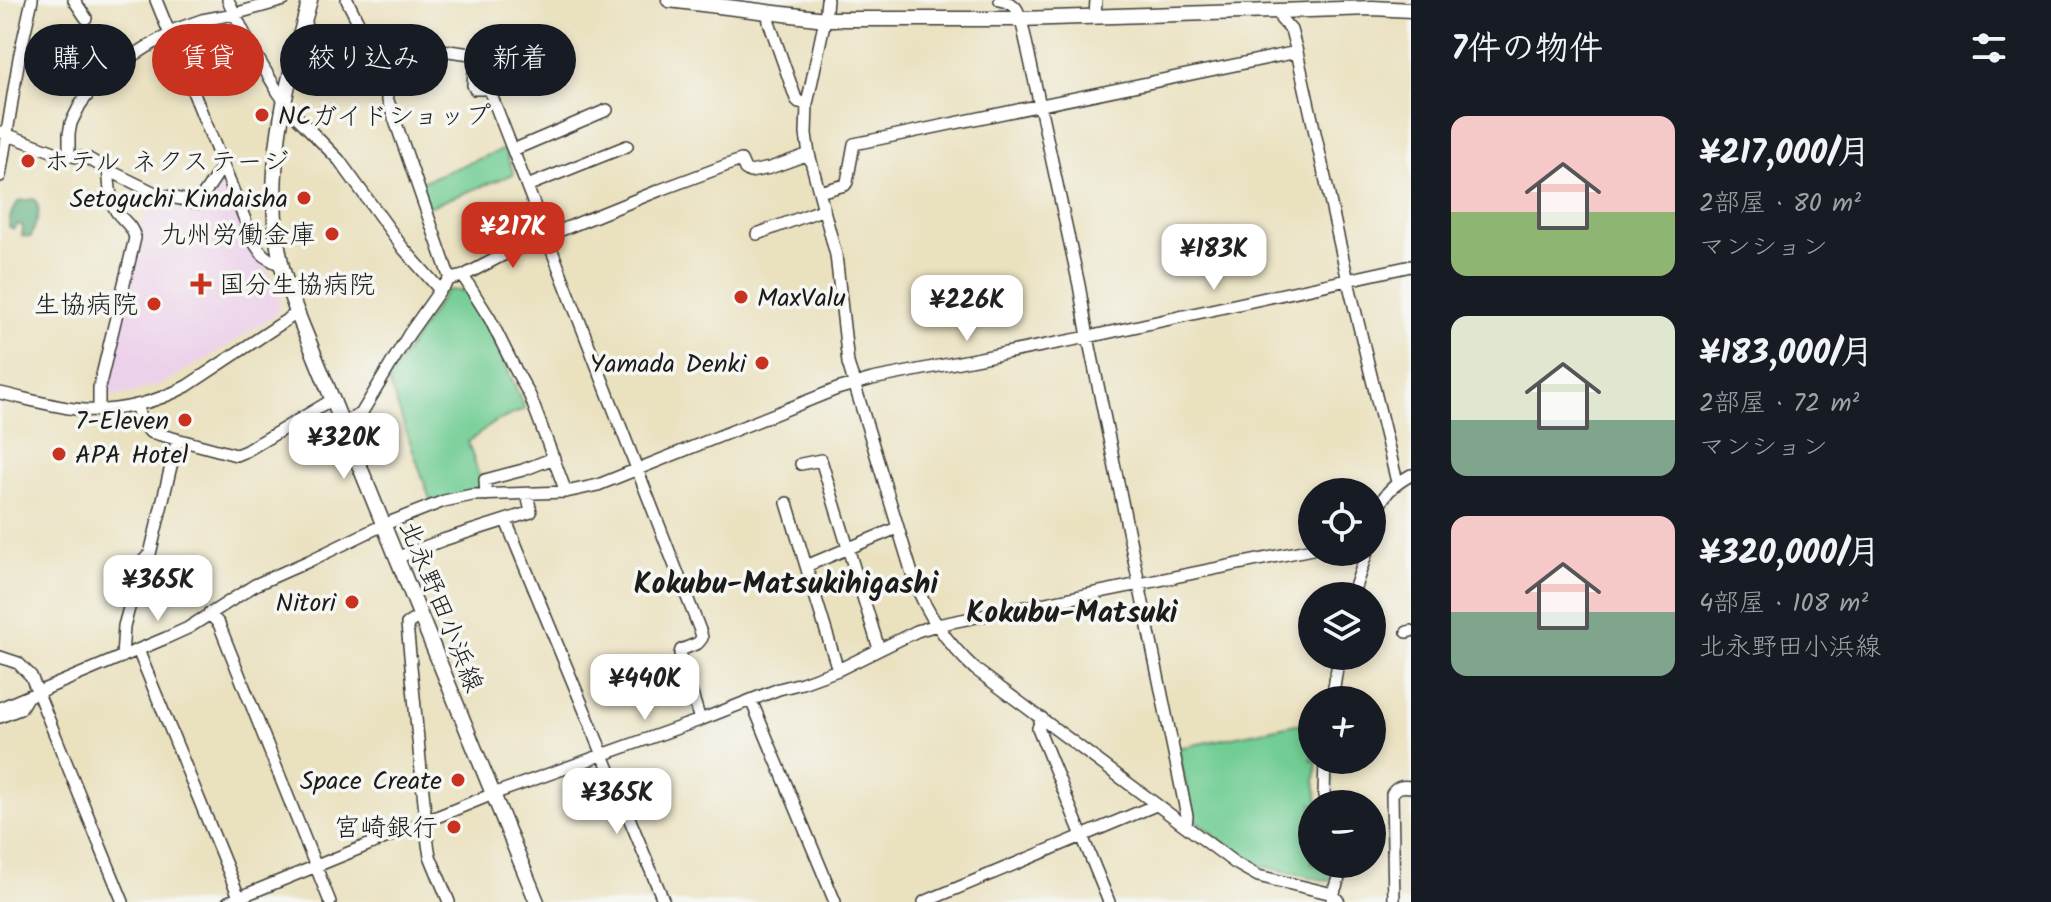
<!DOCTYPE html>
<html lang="ja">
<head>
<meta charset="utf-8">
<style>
  body { margin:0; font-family:Kalam,"Klee One",sans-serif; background:#20242c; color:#f1f3f6; height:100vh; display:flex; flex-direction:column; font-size:30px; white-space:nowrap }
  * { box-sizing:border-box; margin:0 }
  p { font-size:26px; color:#9ea1a6 }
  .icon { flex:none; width:44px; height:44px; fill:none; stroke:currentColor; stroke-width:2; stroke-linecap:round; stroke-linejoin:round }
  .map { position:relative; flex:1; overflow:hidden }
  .panel { display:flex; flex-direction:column; background:#171b24; width:640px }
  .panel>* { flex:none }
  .hud { position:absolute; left:24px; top:24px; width:760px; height:72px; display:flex; gap:16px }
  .tools { position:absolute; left:1298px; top:478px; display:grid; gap:16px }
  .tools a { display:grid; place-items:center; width:88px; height:88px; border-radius:50%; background:#171b24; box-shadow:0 4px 12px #0003; font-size:40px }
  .price { position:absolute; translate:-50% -68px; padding:0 18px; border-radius:16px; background:#fff; color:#222; font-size:26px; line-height:52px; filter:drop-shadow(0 2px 4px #0008) }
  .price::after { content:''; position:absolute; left:50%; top:48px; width:24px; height:18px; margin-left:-12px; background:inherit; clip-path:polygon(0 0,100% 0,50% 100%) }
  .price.current { background:#c8321e; color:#fff }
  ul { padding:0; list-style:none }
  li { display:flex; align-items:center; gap:24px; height:200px; padding:0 40px }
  li span { display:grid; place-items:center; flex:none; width:224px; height:160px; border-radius:16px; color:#555 }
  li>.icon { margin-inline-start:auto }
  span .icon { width:96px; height:96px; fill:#fffc; stroke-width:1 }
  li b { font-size:34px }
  h2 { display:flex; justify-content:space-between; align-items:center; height:96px; padding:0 40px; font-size:34px }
  .pill { padding:0 28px; border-radius:36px; background:#171b24; box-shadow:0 4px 12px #0003; font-size:28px; line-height:72px }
  .pill.current { background:#c8321e; color:#fff }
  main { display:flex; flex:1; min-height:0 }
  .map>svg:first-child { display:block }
  .built { fill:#ecd1ea }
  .green { fill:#72cd94; stroke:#477458; stroke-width:2 }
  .forest { fill:#5db07e; stroke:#3c664d; stroke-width:2 }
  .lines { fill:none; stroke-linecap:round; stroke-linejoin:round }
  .stream { stroke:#5ac7cf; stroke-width:2 }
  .minor-casing { stroke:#3b3a34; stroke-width:14 }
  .major-casing { stroke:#3b3a34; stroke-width:17 }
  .minor { stroke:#fff; stroke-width:11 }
  .major { stroke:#fff; stroke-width:14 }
  .poi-dot { fill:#c8321e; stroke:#f6f6f2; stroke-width:3 }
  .labels { text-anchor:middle; stroke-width:7; stroke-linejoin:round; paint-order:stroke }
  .poi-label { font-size:26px; fill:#1c1c1c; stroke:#f6f6f2; text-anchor:end }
  .street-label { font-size:26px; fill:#1c1c1c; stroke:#f6f6f2 }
  .quarter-label { font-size:30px; font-weight:bold; fill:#1c1c1c; stroke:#f6f6f2 }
</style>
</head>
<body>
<main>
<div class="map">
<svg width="1411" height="902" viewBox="0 0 1411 902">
  <rect width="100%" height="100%" fill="#f6f6f2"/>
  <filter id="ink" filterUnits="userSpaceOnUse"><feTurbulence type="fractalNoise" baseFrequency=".0125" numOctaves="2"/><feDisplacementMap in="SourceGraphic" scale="16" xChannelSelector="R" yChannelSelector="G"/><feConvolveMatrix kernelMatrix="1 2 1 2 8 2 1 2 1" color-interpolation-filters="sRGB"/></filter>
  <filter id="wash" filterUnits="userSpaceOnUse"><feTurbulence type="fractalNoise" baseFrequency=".006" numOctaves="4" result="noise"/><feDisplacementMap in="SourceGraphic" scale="32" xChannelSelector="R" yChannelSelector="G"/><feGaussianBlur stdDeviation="1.8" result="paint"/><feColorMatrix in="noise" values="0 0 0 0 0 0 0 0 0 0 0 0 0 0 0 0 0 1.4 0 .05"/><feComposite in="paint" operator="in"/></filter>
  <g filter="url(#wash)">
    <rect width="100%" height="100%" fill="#eae1bf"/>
    <!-- built -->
    <path class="built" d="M222,172L254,254L266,267L280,300L276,314L213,355L162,384L128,394L102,397L141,227L154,195L198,204Z"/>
    <!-- green -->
    <path class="green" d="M504,149L514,174L428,207L418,183Z
      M447,290L473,292L525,409L495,422L468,442L483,488L432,505L388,379Z
      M1306,722L1312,729V760H1317L1315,780L1318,804H1312V864H1334L1333,877L1328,881L1254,864L1240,856L1193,818L1178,748Z"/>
    <!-- forest -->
    <path class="forest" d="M34,199C44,211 35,223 31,237L22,236L23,226L16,224L14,229L9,227C9,216 12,209 19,201Z"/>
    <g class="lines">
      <!-- stream -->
      <path class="stream" d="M1397,491L1411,482
        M1372,549L1387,502
        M1332,760L1331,792L1334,804"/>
    </g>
  </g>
  <g filter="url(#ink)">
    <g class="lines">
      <defs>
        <path id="minor" d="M74,0L86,18
          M156,0L254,242C261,255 268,260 282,265
          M228,0L249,43L278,92L294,114L339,160L403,248L440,290
          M347,0L367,40L450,279
          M827,0L825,19L807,104L806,134L809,154L836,255L848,363L914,580C927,615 947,643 975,669L1235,863L1258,876L1333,894L1339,902
          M1000,0C1019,5 1018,10 1023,28L1079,285L1088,337L1187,816L1186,826
          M1280,10L1281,19L1291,30L1297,52L1348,281L1397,482
          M768,13L769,22L796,99L799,102L807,104
          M1095,16L1096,0
          M367,40L471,54L475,56L473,85L475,89H489L701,633L702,638L698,643L681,650L680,654L700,720
          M0,132L57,153L89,159L108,170C110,183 109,199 116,211C123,221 132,225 135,238L99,388V410
          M513,150L607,110
          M69,156V134L71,123L80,105L98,81L109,71L155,42L167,36L171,31L202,20L234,14L284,0
          M108,170L157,194L198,203L218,173L224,169
          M0,176L19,58L32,0
          M527,186L627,146
          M819,192L845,185L847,182L854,144L1297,52
          M757,234L824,209
          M463,276L490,319L514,367L530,396L566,492
          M0,393C28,399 57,408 85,410C120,412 157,402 187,386L297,313
          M136,405L141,420L150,432L236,455L246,451L332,400
          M342,423L361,414L409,334L440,290L450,279L463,276L507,253L554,233L660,190L730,164L741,160L745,169L750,172L770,168L809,154
          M801,464L821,460L879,649
          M486,495L485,480L523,470L554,458
          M787,503L806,566
          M506,521L664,902
          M1372,532C1379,502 1383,490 1411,475
          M396,558L443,540L531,512L527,494
          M1352,596L1367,552
          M209,613L219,624L330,902
          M420,616L407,624L428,844L430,856L449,902
          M1407,632L1411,631
          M138,650L239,897
          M0,657L18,663L31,676L123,902
          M122,657L124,626L142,562L150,554L177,441
          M838,670L806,566L897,528
          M751,700L835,902
          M1332,700L1339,656
          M0,708L166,638L188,628L255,585L309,561L383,525L444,501L472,495L566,492L598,485L837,389L872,379L1088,337L1411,266
          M0,717L20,709L27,697
          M1042,718L1038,728L1109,902
          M1325,760L1324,795L1327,804
          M1332,901C1334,887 1341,879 1342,864
          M228,902L493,794L700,720L779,689L802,683L838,670L917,631L937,625L1312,549
          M924,902L1156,805
          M1394,902L1392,794C1397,786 1402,786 1411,787"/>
        <path id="major" d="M310,0C286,85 261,178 282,267C290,299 304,329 316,359L537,902
          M669,0L825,19H1020L1373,8L1411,10"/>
      </defs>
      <!-- minor casing -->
      <use href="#minor" class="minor-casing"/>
      <!-- major casing -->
      <use href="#major" class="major-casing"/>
      <!-- minor -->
      <use href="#minor" class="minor"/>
      <!-- major -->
      <use href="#major" class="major"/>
    </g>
  </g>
  <!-- markers -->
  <g class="poi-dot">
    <circle cx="262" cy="115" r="8"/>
    <circle cx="28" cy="161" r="8"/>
    <circle cx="304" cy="198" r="8"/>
    <circle cx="332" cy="234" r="8"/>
    <path d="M197 272h8v8h8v8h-8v8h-8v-8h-8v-8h8z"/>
    <circle cx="741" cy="297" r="8"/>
    <circle cx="154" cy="304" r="8"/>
    <circle cx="762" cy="363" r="8"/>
    <circle cx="185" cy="420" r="8"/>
    <circle cx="59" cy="454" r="8"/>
    <circle cx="352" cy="602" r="8"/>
    <circle cx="458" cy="780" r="8"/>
    <circle cx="454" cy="827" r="8"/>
  </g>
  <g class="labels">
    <!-- poi labels -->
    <g class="poi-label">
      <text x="278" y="124" text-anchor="start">NCガイドショップ</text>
      <text x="44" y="170" text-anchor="start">ホテル ネクステージ</text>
      <text x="288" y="207">Setoguchi Kindaisha</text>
      <text x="316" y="243">九州労働金庫</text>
      <text x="219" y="293" text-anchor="start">国分生協病院</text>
      <text x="757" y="306" text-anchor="start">MaxValu</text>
      <text x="138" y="313">生協病院</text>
      <text x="746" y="372">Yamada Denki</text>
      <text x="169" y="429">7-Eleven</text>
      <text x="75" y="463" text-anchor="start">APA Hotel</text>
      <text x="336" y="611">Nitori</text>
      <text x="442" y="789">Space Create</text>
      <text x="438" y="836">宮崎銀行</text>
    </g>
    <!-- street labels -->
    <g class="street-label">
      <text transform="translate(442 606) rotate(68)" y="9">北永野田小浜線</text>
    </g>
    <!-- quarter labels -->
    <g class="quarter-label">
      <text x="786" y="593">Kokubu-Matsukihigashi</text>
      <text x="1072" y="622">Kokubu-Matsuki</text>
    </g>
  </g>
</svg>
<div class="tools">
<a><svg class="icon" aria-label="locate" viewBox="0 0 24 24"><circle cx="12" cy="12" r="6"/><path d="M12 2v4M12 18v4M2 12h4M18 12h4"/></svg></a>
<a><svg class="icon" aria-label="layers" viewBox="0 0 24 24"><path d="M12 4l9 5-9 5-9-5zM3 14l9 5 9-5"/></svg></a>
<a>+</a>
<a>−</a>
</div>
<b class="price current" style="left:513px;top:270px">¥217K</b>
<b class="price" style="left:1214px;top:292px">¥183K</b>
<b class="price" style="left:967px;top:343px">¥226K</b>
<b class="price" style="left:344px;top:481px">¥320K</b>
<b class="price" style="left:158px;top:623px">¥365K</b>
<b class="price" style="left:645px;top:722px">¥440K</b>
<b class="price" style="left:617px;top:836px">¥365K</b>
<div class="hud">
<a class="pill">購入</a>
<a class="pill current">賃貸</a>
<a class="pill">絞り込み</a>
<a class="pill">新着</a>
</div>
</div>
<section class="panel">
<h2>7件の物件<svg class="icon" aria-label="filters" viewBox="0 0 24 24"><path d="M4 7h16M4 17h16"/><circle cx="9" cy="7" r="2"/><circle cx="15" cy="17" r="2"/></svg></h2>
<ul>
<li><span style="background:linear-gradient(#f6c9c9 60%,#8fb573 0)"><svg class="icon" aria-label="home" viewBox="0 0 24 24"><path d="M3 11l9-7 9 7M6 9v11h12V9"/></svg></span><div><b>¥217,000/月</b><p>2部屋 · 80 m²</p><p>マンション</p></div></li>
<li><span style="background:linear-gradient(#dfe7d0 65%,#7fa58c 0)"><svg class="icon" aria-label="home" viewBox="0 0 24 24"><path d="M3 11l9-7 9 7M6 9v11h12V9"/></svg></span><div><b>¥183,000/月</b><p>2部屋 · 72 m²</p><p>マンション</p></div></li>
<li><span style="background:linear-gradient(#f6c9c9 60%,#7fa58c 0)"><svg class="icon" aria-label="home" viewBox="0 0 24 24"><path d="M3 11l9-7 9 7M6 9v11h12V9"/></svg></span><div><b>¥320,000/月</b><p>4部屋 · 108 m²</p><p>北永野田小浜線</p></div></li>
</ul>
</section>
</main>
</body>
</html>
